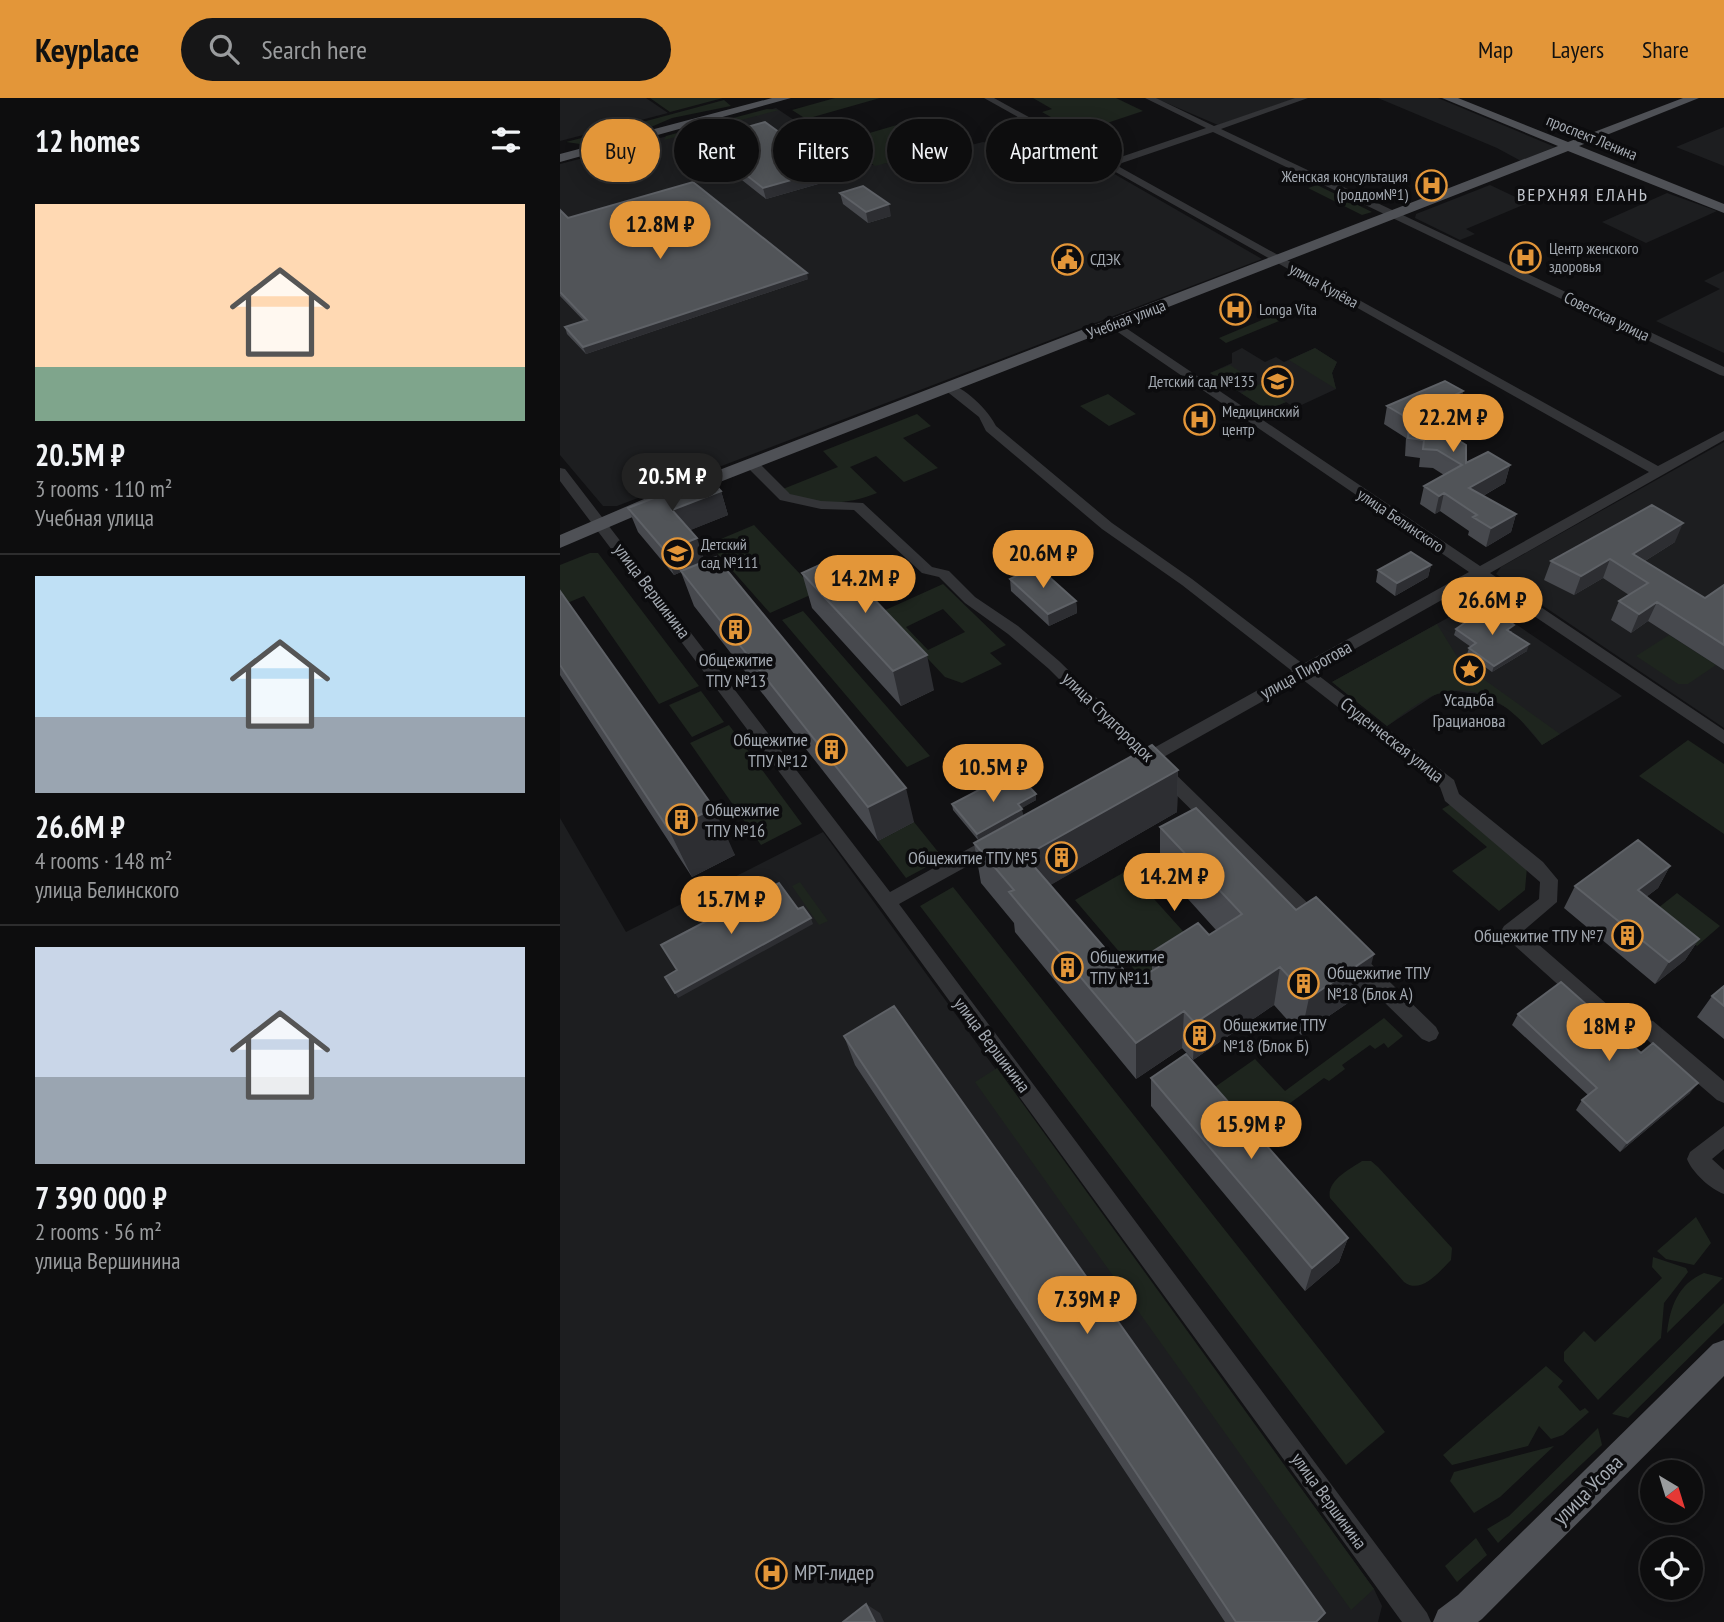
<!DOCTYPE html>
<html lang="en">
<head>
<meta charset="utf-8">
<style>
  body { margin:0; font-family:"PT Sans Narrow",sans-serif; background:#161617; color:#f1f3f6; height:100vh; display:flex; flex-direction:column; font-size:26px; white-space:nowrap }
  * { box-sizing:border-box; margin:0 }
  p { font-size:23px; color:#9a9c9e }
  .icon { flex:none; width:38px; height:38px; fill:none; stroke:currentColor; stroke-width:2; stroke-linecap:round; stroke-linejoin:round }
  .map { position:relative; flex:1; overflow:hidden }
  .side { display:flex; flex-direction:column; background:#0d0d0e; width:560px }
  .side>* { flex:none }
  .top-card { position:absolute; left:21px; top:21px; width:665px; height:63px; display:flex; gap:14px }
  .needle { width:46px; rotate:142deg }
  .buttons { position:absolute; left:1080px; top:1362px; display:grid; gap:14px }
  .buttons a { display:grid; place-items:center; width:63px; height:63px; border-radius:50%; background:#0d0d0e; box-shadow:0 4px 18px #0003,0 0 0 2px #2d2d2e; font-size:35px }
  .price { position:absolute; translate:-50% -60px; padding:0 16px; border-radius:24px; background:#e39639; color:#111; font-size:23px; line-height:46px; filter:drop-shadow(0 2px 4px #0008) }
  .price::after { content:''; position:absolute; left:50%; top:42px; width:21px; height:16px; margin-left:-10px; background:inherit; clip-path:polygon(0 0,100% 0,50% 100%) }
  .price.active { background:#222; color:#fff }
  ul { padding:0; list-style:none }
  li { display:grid; align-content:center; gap:14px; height:371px; padding:0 35px }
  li+li { border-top:2px solid #2d2d2e }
  li span { display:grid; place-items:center; height:217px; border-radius:0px; color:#555 }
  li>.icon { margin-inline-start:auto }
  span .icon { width:126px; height:126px; fill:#fffc; stroke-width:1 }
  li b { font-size:30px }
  h2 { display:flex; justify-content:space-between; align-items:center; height:84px; padding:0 35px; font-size:30px }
  .tag { padding:0 24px; border-radius:32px; background:#0d0d0e; box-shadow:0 4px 18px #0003,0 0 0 2px #2d2d2e; font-size:24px; line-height:63px }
  .tag.active { background:#e39639; color:#111 }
  header { display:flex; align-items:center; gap:42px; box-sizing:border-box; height:98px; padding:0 35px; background:#e39639; color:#111 }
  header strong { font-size:33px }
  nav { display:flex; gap:38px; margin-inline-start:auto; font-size:24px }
  .search { width:490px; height:63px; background:#161617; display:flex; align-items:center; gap:18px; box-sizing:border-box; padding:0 24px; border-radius:38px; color:#9a9c9e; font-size:26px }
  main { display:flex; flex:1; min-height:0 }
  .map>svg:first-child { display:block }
  .built { fill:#1d1e20 }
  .green { fill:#1e251e; fill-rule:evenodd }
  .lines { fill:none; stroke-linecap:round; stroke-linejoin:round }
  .minor { fill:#333437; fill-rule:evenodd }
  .major { fill:#4f5156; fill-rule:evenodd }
  .wall { fill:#47494e }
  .shaded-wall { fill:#2d2e32 }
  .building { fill:#515458; stroke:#5e6166; stroke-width:2 }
  .labels { text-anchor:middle; stroke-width:7; stroke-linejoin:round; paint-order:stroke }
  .far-street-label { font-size:16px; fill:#a4aab2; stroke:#0c0c0e }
  .far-poi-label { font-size:16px; fill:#a4aab2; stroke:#0c0c0e; text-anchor:start }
  .far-quarter-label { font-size:18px; letter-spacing:2px; fill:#c4c8cf; stroke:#0c0c0e }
  .street-label { font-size:18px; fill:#a4aab2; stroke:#0c0c0e }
  .poi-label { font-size:18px; fill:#a4aab2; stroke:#0c0c0e; text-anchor:start }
  .near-street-label { font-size:21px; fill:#a4aab2; stroke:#0c0c0e }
  .near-poi-label { font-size:21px; fill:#a4aab2; stroke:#0c0c0e; text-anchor:start }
</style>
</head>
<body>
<header>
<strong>Keyplace</strong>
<div class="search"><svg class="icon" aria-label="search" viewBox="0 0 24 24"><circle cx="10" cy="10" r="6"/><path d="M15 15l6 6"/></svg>Search here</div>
<nav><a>Map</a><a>Layers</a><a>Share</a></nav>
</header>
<main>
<section class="side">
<h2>12 homes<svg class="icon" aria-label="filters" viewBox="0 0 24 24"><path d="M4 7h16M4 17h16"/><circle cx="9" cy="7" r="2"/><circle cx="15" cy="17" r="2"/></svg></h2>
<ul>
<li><span style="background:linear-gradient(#ffd9b3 75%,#7fa58c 0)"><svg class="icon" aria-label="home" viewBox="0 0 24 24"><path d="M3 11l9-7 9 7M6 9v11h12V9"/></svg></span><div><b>20.5M ₽</b><p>3 rooms · 110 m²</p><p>Учебная улица</p></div></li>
<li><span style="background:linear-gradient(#bfe0f5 65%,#9aa5b1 0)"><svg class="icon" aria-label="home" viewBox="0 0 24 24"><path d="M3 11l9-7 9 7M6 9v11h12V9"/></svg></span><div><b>26.6M ₽</b><p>4 rooms · 148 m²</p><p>улица Белинского</p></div></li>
<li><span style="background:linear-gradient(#c9d6e8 60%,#9aa5b1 0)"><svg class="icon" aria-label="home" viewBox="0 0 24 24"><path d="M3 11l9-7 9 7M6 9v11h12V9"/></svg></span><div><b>7 390 000 ₽</b><p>2 rooms · 56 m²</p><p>улица Вершинина</p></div></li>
</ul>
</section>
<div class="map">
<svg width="1164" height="1524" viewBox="0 0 1164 1524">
  <rect width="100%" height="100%" fill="#111113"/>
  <!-- built -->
  <path class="built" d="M0,0H86L108,15L0,43Z
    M595,0H737L658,27Z
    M818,0H878L995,49L961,63L937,50Z
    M216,10L303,68L327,65L331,67L423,44L511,51L702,161L57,408H43L0,357V66Z
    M1164,29V68L1116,49Z
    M930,87L968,105L906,131L915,136L900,142L855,120L856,116Z
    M1107,95L1157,113L1086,145L1042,124Z
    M1164,173V255L1096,223L1160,191L1144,183Z
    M682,250L705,264L716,259L724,264L755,250L777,264L772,275L776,291L735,310L726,304L707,312L650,275L672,265V255Z
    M1164,344V630L936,476L941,469Z
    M920,502L1062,598L982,647L953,613L922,597L896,593L876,596L827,628L772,584Z
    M0,720L66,834L263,734L814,1491L822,1508L818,1524H0Z"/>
  <!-- green -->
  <path class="green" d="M90,0H163L110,14Z
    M275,0H320L246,21L232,12Z
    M473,0H556L583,13L538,28L552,37L546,39L517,23L505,27L482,14L492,11Z
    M164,2L171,8L112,20L91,29L79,25Z
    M207,11L219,12L104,42L106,38Z
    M354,22L398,50L331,67L327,65L315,68L294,53L303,50L278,34L296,29L306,36Z
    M68,28L72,31L68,35L27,47L6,44Z
    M757,87L812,114L802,117L748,90Z
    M728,211L736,216L666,245L659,240Z
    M755,250L777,264L772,275L776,291L729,262Z
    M670,267L696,284L677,293L650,275Z
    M700,286L726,304L707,312L681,295Z
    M548,296L576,316L549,328L520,308Z
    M357,316L371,328L343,340L378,370L344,384L316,358L290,369L317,395C290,406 247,412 223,391L278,369L263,353Z
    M194,427L257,494L210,515L149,446Z
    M30,455H38L139,588L99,606L24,498L0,508V467Z
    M383,486L446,547L430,555L442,566L402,585L385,579L323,513ZM383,511L405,534L368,552L346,529Z
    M243,513L370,658L347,669L222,522Z
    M877,526L901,565L1000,636L982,647C957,613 918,578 872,598C856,605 841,618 827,628L772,584Z
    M1109,537L1156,567L1128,586H1118L1076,558Z
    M141,593L164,624L132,639L109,607Z
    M169,627L242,726L201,747L130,645Z
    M1128,642L1164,666V736L1079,678Z
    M891,706L967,769L965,792L939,813L892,773L927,749L882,711Z
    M354,724L383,760L346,780L318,743Z
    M568,772L639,851L585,884L515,802Z
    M240,784L268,823L259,827L232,788Z
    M393,789L825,1334L786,1367L360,808Z
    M1117,795L1160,828L1137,848L1093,814Z
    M824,920L843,938L828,950L824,945L815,951L810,947L782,967L785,971L769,983L764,980L694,1032L655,989L695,961L725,993Z
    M437,970L814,1491L791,1512L415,984Z
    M802,1063H811L818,1069L892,1150L891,1162C879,1174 861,1197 844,1184L770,1100C766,1083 790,1071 802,1063Z
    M1136,1119L1151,1145L1134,1167L1106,1161L1097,1153Z
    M1093,1159L1126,1170L1128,1174L1104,1205L1101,1240L1038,1302L1004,1263V1254L1024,1233L1035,1244L1102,1180L1092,1169Z
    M1144,1175L1163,1180L1107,1235C1110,1209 1118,1186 1144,1175Z
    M1164,1205V1225L1068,1320L1052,1316Z
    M986,1268L1003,1283L998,1289L1020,1313L1025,1310L1029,1314L1003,1337L991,1341L979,1328L968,1348L892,1367L883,1357Z
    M1038,1330L1042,1347L938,1445L927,1431L949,1418Z
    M994,1348L940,1399L914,1415L890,1383L894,1374Z
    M916,1440L927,1457L897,1484L885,1468Z"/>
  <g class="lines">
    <!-- minor -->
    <path class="minor" d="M424,0H434L549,63L646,30L585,0H596L654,28L735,0H748L661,31L1164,269V278L1160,277L653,34L556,67L1098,368L1164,333V342L930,475L1164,632V646L919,481L754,574L894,682L899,696L983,764L998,782L997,804L963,833L1072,928L1086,921L1093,923L1164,983V1005L1157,1002L1085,940L1071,949L1064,946L944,838L941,833L944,828L979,801L980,784L885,703L880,689L742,581L600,661L763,820L766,825L763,830L757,832L751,830L587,668L578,672L572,670L570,666L577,659L489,571L448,536L405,505L379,479L362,475L294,412L261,411L220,402L187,369V363H197L230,396L261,403L303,405L372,469L389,473L415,499L458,528L499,563L590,652L732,573L622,487L542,431L426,333L419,319L385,292V286C401,284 430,314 436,328L552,425L632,481L743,566L909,474L549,228V224H557L920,468L1089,374Z
      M0,370L5,371L330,794L428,740H440L443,745L440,750L339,806L867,1515L871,1524H842L321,809L0,383Z
      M791,851L798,853L876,929L879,935L876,941L869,944L862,941L784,865L782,859L784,853Z
      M1164,1028V1051L1152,1061L1164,1072V1096C1150,1091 1132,1074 1127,1061L1130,1054Z"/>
    <!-- major -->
    <path class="major" d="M212,0H231L0,64V56Z
      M882,0H898L1008,44L1123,0H1139L1019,48L1164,106V115L1008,53L96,409L0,450V437L84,401L998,48Z
      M1164,1242V1278L922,1521L918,1524H873L878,1512L898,1497L1153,1246Z"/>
  </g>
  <!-- wall -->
  <path class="wall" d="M141,42L270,71L272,82L206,101L144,52Z
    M280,95L331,118L308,125L283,106Z
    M0,112L8,120L248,181L26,256L7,236L5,229L24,223L0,198Z
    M903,293L899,311L882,320L898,342L906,365L950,367L945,385L923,398L956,416L951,434L926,449L908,437L909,433L880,413L875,416L860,406L864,388L884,377L873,370L859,369L860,360L845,358L846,340L824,326L827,308Z
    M161,393L168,417L130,432L145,463L354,724L318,743L134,508L121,474L114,477L78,434L68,410Z
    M1115,444L1085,463L1145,500L1164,487V572L1088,523L1071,535L1051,522L1059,503L1069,497L1043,480L1014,497L984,482L991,463Z
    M871,467L868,479L835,498L816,484L818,472Z
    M242,475L374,592L341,608L252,510Z
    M450,481L516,503L517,515L489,528L451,493Z
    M0,493L175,757L132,779L0,577Z
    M896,531L952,533L951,534L967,553L932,574L907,556L909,550L911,549L894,537Z
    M618,672L617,714L490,787L574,884L592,872V854L649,837L656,832L600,770V729L804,894L741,937L714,907L633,962L622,950L576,981L455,834L454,825L421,785L414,745Z
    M444,689L476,702L461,710L463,717L418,742L393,712L392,706Z
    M1110,768L1098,790L1086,799L1139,841L1125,862L1095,886L1004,810L1015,788Z
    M1164,888V941L1137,919L1152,898Z
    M958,916L1081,955L1130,995L1060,1054L1016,1012L1022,1002L1028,997L952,927Z
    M284,938L756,1524H665L295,967Z
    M591,980L788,1140L779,1164L745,1193L591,1008Z"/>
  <!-- shaded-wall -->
  <path class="shaded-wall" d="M270,71L272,82L206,101L203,90Z
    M329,106L331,118L308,125L306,114Z
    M247,175L248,181L26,256L23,249Z
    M903,293L899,311L863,329L867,311Z
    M950,367L945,385L905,408L909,390Z
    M161,393L168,417L121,436L112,412Z
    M884,395L880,413L875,416L879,398Z
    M956,416L951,434L926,449L931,430Z
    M1123,425L1115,444L1069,473L1073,456Z
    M137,440L145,464L114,477L105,453Z
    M1050,461L1043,480L1014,497L1021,478Z
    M871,467L868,479L835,498L837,485Z
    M516,503L517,515L489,528L488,516Z
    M1097,504L1088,523L1071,535L1079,516Z
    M969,546L967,553L932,574L934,568Z
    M367,557L374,592L341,608L333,573Z
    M618,672L617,714L470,799L465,758Z
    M346,690L354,724L318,743L308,709Z
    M476,696V702L459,712L458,706Z
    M154,710L175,757L132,779L109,732Z
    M462,711L463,717L418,742L417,736Z
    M1110,768L1098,790L1066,814L1078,792Z
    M251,820L253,826L118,900L115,895Z
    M1139,841L1125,862L1095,886L1109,864Z
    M814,856L804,894L741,937L749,900Z
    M720,869L714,907L633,962L635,925Z
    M624,913L622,950L576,981V945Z
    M1138,985L1130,995L1060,1054L1067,1045Z
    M788,1140L779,1164L745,1193L752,1170Z
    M306,1506L320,1515L324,1524H315Z"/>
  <!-- building -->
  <path class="building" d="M205,24L270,71L203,90L141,42Z
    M133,84L247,175L23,249L5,229L27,222L0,194V112L8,120Z
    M303,88L329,106L306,114L280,95Z
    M885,283L903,293L867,311L896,329L898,342L906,347V365L928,354L950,367L909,390L956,416L931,430L913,419L917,417L884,395L879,398L864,388L902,367L877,352L863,351L864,342L848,340L849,327L854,324L827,308Z
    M148,379L161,393L112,412L137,440L105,453L68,410Z
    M1092,407L1123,425L1073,456L1145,500L1164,487V547L1097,504L1079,516L1059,503L1088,485L1050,461L1021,478L991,463Z
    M851,454L871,467L837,485L818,472Z
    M156,459L346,690L308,709L121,473Z
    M275,460L367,557L333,573L242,475Z
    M477,468L516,503L488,516L450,481Z
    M0,493L154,710L109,732L0,567Z
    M923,512L937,514L954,527L947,532L969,546L934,568L909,550L916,545L896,531Z
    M592,647L618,672L465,758L574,884L603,866L592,854L638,825L649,837L682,816L600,729L636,710L736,812L756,799L814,856L749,900L720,869L635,925L624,913L576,945L449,794L454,792L414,745Z
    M461,680L476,696L458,706L462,711L417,736L392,706L438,682L444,689Z
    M1078,742L1110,768L1078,792L1139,841L1109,864L1015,788Z
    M219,785L238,811L243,809L251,820L115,895L105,879L117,872L101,847Z
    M1001,884L1081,955L1093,945L1138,985L1067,1045L1022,1002L1037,990L958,916Z
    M1164,888V908L1152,898Z
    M334,908L765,1515L756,1524H676L284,938Z
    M626,956L788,1140L752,1170L591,980Z
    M306,1506L315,1524H283Z"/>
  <!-- icons -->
  <defs>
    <symbol id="hospital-ring" viewBox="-11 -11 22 22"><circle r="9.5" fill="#0c0c0e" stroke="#e39639" stroke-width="1.5"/><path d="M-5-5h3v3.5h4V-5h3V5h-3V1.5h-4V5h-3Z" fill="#e39639"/></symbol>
    <symbol id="civic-ring" viewBox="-11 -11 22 22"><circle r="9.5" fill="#0c0c0e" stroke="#e39639" stroke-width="1.5"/><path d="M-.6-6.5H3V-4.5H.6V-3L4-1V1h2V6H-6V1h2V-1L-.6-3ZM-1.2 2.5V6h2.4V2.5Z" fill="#e39639"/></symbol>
    <symbol id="school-ring" viewBox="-11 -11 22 22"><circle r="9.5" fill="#0c0c0e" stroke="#e39639" stroke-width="1.5"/><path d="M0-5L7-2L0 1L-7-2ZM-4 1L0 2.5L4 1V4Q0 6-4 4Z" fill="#e39639"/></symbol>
    <symbol id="building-ring" viewBox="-11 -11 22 22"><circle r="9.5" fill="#0c0c0e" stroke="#e39639" stroke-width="1.5"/><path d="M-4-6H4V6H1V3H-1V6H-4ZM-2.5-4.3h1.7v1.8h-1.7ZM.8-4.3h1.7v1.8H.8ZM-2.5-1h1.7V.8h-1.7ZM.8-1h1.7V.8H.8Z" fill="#e39639"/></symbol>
    <symbol id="sight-ring" viewBox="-11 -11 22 22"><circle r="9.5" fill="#0c0c0e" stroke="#e39639" stroke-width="1.5"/><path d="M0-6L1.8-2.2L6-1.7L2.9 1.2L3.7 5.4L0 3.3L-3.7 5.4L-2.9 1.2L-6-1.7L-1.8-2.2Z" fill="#e39639"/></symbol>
  </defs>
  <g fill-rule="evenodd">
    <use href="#hospital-ring" x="854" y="70" width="35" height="35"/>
    <use href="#hospital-ring" x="948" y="142" width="35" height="35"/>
    <use href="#civic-ring" x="490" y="144" width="35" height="35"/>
    <use href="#hospital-ring" x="658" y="194" width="35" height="35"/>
    <use href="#school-ring" x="700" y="266" width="35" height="35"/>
    <use href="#hospital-ring" x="622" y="304" width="35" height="35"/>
    <use href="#school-ring" x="100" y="438" width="35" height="35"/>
    <use href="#building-ring" x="158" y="514" width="35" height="35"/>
    <use href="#sight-ring" x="892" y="554" width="35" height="35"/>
    <use href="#building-ring" x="254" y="634" width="35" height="35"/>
    <use href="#building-ring" x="104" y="704" width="35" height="35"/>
    <use href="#building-ring" x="484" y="742" width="35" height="35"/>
    <use href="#building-ring" x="1050" y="820" width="35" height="35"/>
    <use href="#building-ring" x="490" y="852" width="35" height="35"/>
    <use href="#building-ring" x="726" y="868" width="35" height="35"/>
    <use href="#building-ring" x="622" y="920" width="35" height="35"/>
    <use href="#hospital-ring" x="194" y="1458" width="35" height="35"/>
  </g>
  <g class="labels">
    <!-- far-street labels -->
    <g class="far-street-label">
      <text transform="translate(1032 39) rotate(22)" y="6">проспект Ленина</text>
      <text transform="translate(764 187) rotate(29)" y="6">улица Кулёва</text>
      <text transform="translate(1047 218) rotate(26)" y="6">Советская улица</text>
      <text transform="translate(566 221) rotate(-21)" y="6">Учебная улица</text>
      <text transform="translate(841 422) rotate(34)" y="6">улица Белинского</text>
    </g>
    <!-- far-poi labels -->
    <g class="far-poi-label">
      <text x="848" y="84" text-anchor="end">Женская консультация<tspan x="848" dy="18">(роддом№1)</tspan></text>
      <text x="989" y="156">Центр женского<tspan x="989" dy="18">здоровья</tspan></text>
      <text x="530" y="167">СДЭК</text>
      <text x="699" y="217">Longa Vita</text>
      <text x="695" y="289" text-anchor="end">Детский сад №135</text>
      <text x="662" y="319">Медицинский<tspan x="662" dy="18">центр</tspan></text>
      <text x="141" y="452">Детский<tspan x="141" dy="18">сад №111</tspan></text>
    </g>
    <!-- far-quarter labels -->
    <g class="far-quarter-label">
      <text x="1023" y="103">ВЕРХНЯЯ ЕЛАНЬ</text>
    </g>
    <!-- street labels -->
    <g class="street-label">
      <text transform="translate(92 493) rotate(53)" y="6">улица Вершинина</text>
      <text transform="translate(746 572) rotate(-29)" y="6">улица Пирогова</text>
      <text transform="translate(548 619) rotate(44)" y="6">улица Студгородок</text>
      <text transform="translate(832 642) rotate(38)" y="6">Студенческая улица</text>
      <text transform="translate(432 947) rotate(53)" y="6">улица Вершинина</text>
      <text transform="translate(769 1403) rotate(54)" y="6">улица Вершинина</text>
    </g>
    <!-- poi labels -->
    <g class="poi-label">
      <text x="176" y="568" text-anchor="middle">Общежитие<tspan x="176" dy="21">ТПУ №13</tspan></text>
      <text x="909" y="608" text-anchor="middle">Усадьба<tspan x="909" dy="21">Грацианова</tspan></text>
      <text x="248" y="648" text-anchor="end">Общежитие<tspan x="248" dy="21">ТПУ №12</tspan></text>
      <text x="145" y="718">Общежитие<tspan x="145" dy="21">ТПУ №16</tspan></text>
      <text x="478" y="766" text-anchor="end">Общежитие ТПУ №5</text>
      <text x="1044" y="844" text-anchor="end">Общежитие ТПУ №7</text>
      <text x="530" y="865">Общежитие<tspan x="530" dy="21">ТПУ №11</tspan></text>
      <text x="767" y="881">Общежитие ТПУ<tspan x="767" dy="21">№18 (Блок А)</tspan></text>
      <text x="663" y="933">Общежитие ТПУ<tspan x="663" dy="21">№18 (Блок Б)</tspan></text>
    </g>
    <!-- near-street labels -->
    <g class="near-street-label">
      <text transform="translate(1028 1392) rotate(-45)" y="7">улица Усова</text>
    </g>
    <!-- near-poi labels -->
    <g class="near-poi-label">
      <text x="234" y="1482">МРТ-лидер</text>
    </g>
  </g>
</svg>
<div class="buttons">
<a><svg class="needle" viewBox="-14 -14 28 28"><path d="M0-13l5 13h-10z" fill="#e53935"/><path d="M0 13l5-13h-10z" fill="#9a9c9e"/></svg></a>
<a><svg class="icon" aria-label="locate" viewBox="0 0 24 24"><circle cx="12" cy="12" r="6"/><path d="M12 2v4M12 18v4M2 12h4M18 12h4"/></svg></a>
</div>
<b class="price" style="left:100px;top:163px">12.8M ₽</b>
<b class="price" style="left:893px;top:356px">22.2M ₽</b>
<b class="price active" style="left:112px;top:415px">20.5M ₽</b>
<b class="price" style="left:483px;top:492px">20.6M ₽</b>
<b class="price" style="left:305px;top:517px">14.2M ₽</b>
<b class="price" style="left:932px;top:539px">26.6M ₽</b>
<b class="price" style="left:433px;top:706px">10.5M ₽</b>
<b class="price" style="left:614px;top:815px">14.2M ₽</b>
<b class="price" style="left:171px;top:838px">15.7M ₽</b>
<b class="price" style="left:1049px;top:965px">18M ₽</b>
<b class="price" style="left:691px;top:1063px">15.9M ₽</b>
<b class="price" style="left:527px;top:1238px">7.39M ₽</b>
<div class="top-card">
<a class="tag active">Buy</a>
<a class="tag">Rent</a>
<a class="tag">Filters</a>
<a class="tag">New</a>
<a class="tag">Apartment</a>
</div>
</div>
</main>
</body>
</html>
